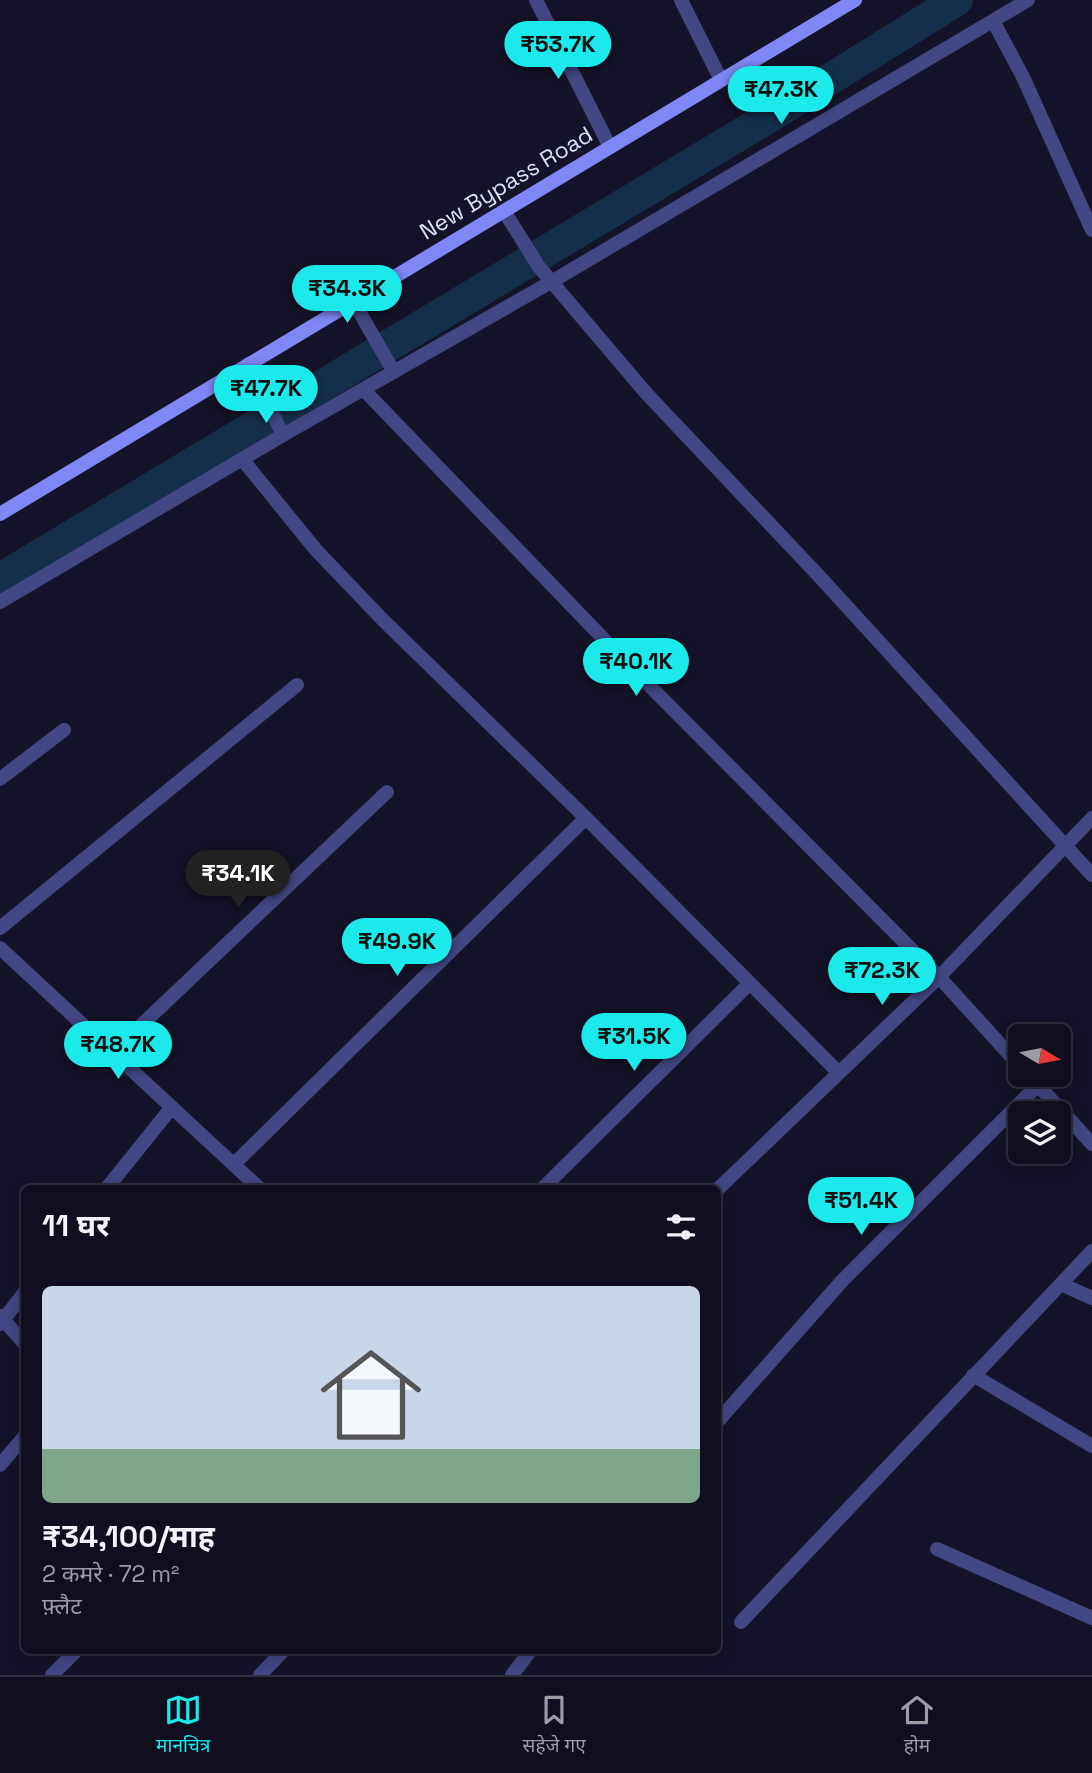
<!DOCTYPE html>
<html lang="hi">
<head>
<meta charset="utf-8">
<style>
  body { margin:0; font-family:"Space Grotesk","Noto Sans Devanagari",sans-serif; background:#191728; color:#f1f3f6; height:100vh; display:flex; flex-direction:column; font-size:26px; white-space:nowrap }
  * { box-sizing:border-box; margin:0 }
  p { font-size:23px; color:#9c9ca4 }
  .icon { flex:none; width:38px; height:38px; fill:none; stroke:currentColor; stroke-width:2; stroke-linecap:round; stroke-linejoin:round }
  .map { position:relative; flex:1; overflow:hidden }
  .details { position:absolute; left:21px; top:1185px; width:700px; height:469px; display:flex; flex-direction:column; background:#100e1f; border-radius:10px; box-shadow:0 4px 18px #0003,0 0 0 2px #302e3d }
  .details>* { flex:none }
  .needle { width:46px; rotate:100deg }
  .controls { position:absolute; left:1008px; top:1024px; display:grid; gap:14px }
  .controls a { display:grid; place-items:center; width:63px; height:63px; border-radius:10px; background:#100e1f; box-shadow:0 4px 18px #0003,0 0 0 2px #302e3d; font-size:35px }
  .price { position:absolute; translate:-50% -60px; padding:0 16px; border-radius:24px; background:#1ceaea; color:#111; font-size:23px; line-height:46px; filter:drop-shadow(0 2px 4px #0008) }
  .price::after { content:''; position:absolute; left:50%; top:42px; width:21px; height:16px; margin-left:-10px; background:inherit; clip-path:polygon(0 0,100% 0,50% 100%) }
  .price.current { background:#222; color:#fff }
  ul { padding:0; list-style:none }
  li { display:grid; align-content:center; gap:14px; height:371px; padding:0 21px }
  li span { display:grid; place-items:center; height:217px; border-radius:10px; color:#555 }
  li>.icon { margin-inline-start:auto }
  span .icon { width:126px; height:126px; fill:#fffc; stroke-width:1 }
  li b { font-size:30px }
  h2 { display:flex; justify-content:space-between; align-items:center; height:84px; padding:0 21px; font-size:30px }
  .tab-bar { display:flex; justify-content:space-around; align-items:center; height:98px; border-top:2px solid #302e3d; background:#100e1f; font-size:19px; color:#9c9ca4 }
  .tab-bar a { display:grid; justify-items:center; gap:4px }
  .tab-bar .current { color:#1ceaea }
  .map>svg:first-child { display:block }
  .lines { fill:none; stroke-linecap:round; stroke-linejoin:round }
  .canal { stroke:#142f4c; stroke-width:32 }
  .minor { stroke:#434783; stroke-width:14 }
  .secondary { stroke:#7e87f3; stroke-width:14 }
  .labels { text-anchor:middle; stroke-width:5; stroke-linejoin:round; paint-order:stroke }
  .street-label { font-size:23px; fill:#dedefc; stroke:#151329 }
</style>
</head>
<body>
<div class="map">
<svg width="1092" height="1675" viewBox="0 0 1092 1675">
  <rect width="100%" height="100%" fill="#151329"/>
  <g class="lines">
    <!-- canal -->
    <path class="canal" d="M0,579L766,119L957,0"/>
    <!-- minor -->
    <path class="minor" d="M536,0L610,147
      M681,0L721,80
      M993,21L1023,77L1092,230
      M504,211L539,267L646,393L819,576L1092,875
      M353,301L394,372
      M248,364L283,435
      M363,389L622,658L939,977L1020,1066
      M242,459L316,550L382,619L586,818L839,1073
      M0,602L283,435L551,282L1028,0
      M0,779L64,730
      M0,928L297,685
      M0,948L259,1188
      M113,1052L387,792
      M1028,1074L1092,1144
      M234,1164L586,818
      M107,1188L172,1107
      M543,1188L750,983
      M718,1189L939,977L1092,818
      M1061,1284L1092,1298
      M0,1316L24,1343
      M0,1324L24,1293
      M973,1375L1092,1446
      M718,1421L842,1281L1038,1085
      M0,1465L24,1437
      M937,1549L1092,1618
      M741,1622L1092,1251
      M52,1675L77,1650
      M260,1675L284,1650
      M512,1675L531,1650"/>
    <!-- secondary -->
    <path class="secondary" d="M0,514L855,0"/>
  </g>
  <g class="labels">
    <!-- street labels -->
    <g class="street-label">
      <text transform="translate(506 183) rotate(-31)" y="8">New Bypass Road</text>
    </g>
  </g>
</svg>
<div class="controls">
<a><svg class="needle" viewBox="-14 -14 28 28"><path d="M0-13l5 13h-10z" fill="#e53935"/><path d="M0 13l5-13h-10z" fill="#9c9ca4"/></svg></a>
<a><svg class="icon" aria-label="layers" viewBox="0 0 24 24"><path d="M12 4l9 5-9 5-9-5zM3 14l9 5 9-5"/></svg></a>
</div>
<b class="price" style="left:558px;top:81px">₹53.7K</b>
<b class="price" style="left:781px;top:126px">₹47.3K</b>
<b class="price" style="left:347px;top:325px">₹34.3K</b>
<b class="price" style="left:266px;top:425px">₹47.7K</b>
<b class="price" style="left:636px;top:698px">₹40.1K</b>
<b class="price current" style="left:238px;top:910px">₹34.1K</b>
<b class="price" style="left:397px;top:978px">₹49.9K</b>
<b class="price" style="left:882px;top:1007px">₹72.3K</b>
<b class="price" style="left:634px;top:1073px">₹31.5K</b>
<b class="price" style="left:118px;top:1081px">₹48.7K</b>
<b class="price" style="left:861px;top:1237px">₹51.4K</b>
<section class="details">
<h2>11 घर<svg class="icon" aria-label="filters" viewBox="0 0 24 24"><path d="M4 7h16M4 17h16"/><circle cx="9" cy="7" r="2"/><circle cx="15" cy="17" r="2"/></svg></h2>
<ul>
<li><span style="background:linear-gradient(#c9d6e8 75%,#7fa58c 0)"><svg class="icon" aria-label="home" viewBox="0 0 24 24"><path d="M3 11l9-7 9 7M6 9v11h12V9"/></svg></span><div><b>₹34,100/माह</b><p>2 कमरे · 72 m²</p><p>फ़्लैट</p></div></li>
</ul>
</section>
</div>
<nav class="tab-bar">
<a class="current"><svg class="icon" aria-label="map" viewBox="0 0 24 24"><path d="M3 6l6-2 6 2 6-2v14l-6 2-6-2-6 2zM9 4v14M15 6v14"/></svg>मानचित्र</a>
<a><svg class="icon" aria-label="saved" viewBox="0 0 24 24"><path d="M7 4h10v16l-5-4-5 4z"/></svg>सहेजे गए</a>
<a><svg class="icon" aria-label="home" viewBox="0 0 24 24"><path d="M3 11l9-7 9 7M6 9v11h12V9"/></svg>होम</a>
</nav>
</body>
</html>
